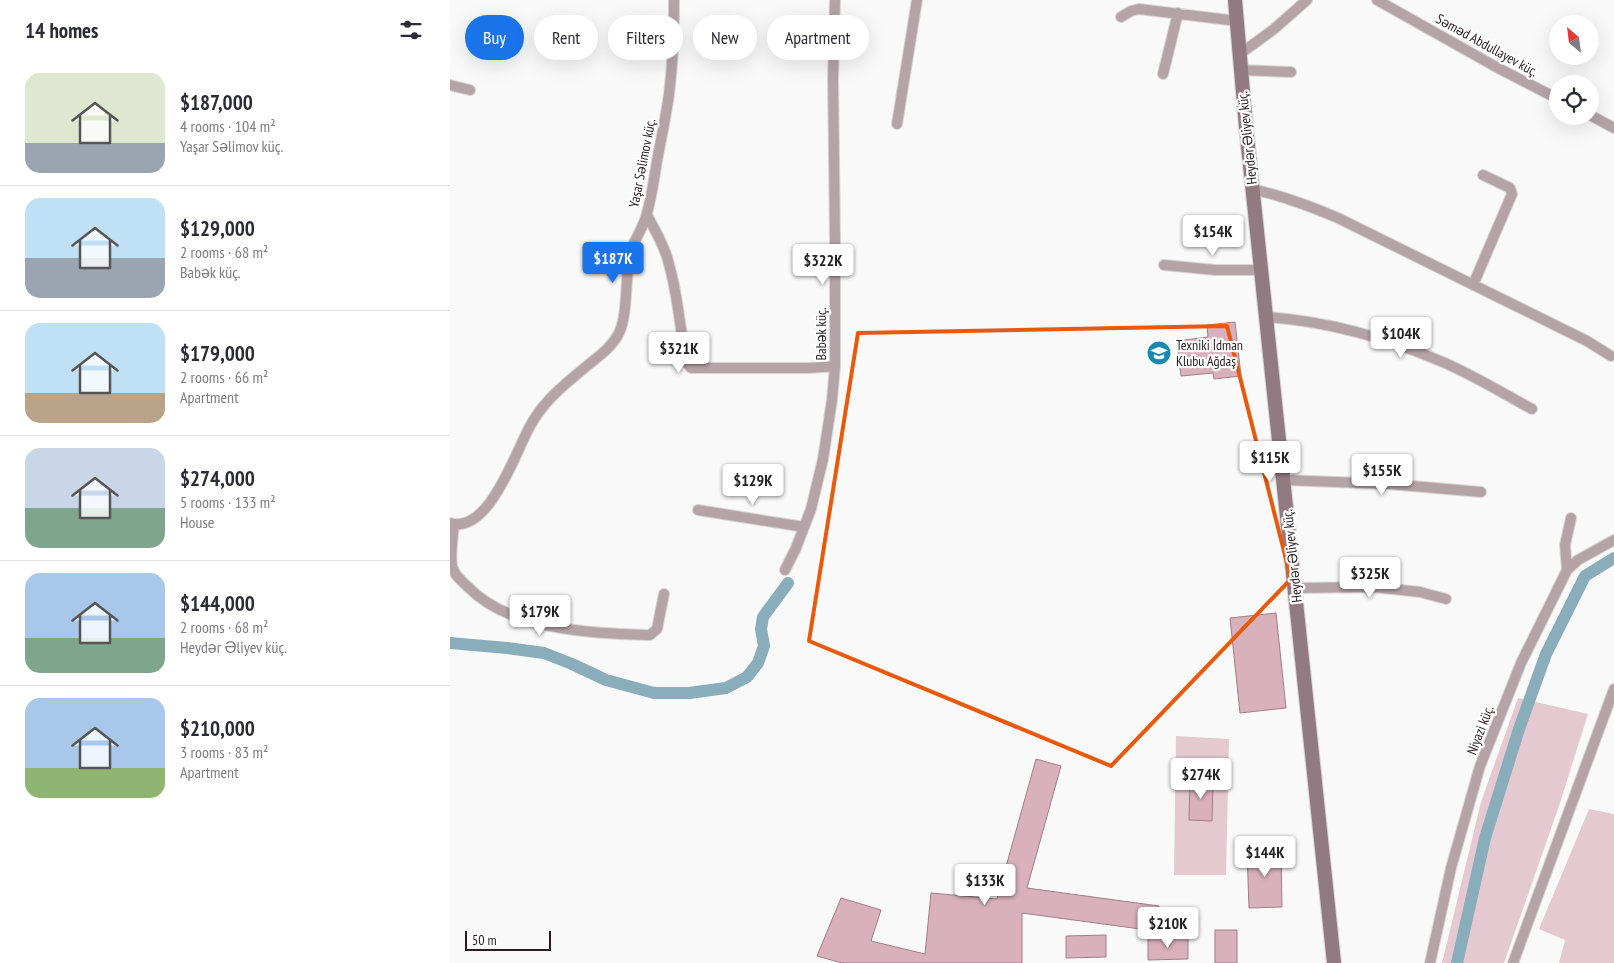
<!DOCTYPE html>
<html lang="en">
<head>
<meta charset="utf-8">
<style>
  body { margin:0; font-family:"PT Sans Narrow",sans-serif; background:#f7f7f7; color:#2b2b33; height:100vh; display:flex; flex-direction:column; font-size:19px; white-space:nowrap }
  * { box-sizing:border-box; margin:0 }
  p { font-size:16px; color:#7c7c81 }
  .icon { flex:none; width:28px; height:28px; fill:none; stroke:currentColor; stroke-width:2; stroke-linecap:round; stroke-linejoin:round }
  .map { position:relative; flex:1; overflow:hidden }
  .side { display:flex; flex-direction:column; background:#fff; width:450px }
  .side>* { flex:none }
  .hud { position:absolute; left:15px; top:15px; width:475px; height:45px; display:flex; gap:10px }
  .needle { width:32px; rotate:332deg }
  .controls { position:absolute; left:1099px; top:15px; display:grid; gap:10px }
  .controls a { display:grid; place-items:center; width:50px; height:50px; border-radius:50%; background:#fff; box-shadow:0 5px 20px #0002; font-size:25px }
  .scale { position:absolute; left:15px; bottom:12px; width:86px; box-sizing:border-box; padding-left:5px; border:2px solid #281a1e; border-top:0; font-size:14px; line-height:18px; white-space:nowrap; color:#281a1e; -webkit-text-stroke:4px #fff; paint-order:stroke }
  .price { position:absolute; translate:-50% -42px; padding:0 11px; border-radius:5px; background:#fff; color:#222; font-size:16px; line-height:32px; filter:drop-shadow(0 1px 2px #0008) }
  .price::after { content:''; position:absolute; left:50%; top:30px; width:15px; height:11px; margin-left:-8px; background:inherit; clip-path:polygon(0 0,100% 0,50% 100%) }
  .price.active { background:#1a73e8; color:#fff }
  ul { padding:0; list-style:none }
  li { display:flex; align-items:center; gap:15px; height:125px; padding:0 25px }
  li+li { border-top:1px solid #e1e1e2 }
  li span { display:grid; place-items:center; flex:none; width:140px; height:100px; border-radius:15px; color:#555 }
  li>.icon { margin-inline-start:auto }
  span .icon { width:60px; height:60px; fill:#fffc; stroke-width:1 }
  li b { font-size:21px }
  h2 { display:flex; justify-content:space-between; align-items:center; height:60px; padding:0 25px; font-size:21px }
  .pill { padding:0 18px; border-radius:22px; background:#fff; box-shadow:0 5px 20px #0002; font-size:18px; line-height:45px }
  .pill.active { background:#1a73e8; color:#fff }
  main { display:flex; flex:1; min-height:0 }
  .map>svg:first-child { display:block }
  .green { fill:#e5c9d1 }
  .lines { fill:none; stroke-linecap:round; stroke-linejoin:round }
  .canal { stroke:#8aadbc; stroke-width:12 }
  .building { fill:#d8b1bd; stroke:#a17d88 }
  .street-casing { stroke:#d8d5d6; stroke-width:12 }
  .secondary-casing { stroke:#d8d5d6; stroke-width:16 }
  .street { stroke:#b4a4a8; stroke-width:10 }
  .secondary { stroke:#917a81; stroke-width:14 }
  .marked { fill:none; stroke:#e8590c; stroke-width:4; stroke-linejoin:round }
  .labels { text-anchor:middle; stroke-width:4.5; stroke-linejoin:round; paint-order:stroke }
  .street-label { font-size:14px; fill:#281a1e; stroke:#fff }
  .poi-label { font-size:14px; fill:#281a1e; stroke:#fff; text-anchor:start }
</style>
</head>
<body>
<main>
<section class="side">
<h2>14 homes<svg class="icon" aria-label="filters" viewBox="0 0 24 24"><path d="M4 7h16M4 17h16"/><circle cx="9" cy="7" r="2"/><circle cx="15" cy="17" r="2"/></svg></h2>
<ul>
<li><span style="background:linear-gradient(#dfe7d0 70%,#9aa5b1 0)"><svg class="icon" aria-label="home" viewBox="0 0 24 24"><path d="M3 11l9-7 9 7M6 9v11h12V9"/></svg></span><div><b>$187,000</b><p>4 rooms · 104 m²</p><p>Yaşar Səlimov küç.</p></div></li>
<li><span style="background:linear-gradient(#bfe0f5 60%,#9aa5b1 0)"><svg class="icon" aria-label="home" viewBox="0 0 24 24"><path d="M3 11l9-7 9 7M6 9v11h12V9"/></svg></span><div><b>$129,000</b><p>2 rooms · 68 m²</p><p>Babək küç.</p></div></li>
<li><span style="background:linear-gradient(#bfe0f5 70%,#b9a48a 0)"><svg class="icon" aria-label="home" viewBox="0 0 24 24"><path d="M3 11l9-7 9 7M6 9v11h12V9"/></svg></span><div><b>$179,000</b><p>2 rooms · 66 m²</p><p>Apartment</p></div></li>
<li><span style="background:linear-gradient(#c9d6e8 60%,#7fa58c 0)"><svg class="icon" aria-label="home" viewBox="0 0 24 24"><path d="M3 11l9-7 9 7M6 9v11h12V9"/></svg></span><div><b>$274,000</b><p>5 rooms · 133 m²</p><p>House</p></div></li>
<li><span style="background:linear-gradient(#a9c7e8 65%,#7fa58c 0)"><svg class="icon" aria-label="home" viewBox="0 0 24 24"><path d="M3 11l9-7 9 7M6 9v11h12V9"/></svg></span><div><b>$144,000</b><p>2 rooms · 68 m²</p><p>Heydər Əliyev küç.</p></div></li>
<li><span style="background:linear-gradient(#a9c7e8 70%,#8fb573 0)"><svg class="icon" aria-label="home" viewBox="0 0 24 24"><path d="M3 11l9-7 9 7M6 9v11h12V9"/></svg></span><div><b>$210,000</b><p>3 rooms · 83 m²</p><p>Apartment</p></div></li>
</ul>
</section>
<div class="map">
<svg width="1164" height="963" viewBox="0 0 1164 963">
  <rect width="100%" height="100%" fill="#f9f9f9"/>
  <!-- green -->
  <path class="green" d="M1068,698L1138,714L1109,806L1054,963H992L1031,802Z
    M726,736L779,739L776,875H724Z
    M1139,809L1164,814V963H1109L1115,940L1089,929Z"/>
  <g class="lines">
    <!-- canal -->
    <path class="canal" d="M0,643L57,648L94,653L122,664L156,680L204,693H239L276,688L297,677L308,663L314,646L311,629L313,617L338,583
      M1007,963L1035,838L1069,729L1096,654L1135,576L1164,558"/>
  </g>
  <!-- building -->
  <path class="building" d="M785,322L791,376L764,379L763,373L731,376L727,341L758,337L757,325Z
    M826,613L836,708L790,713L780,618Z
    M586,759L611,766L577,888L709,906L705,931L572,913V963H392L367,956L391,898L431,910L421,941L475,954L481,893L547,899Z
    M740,780L763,781L762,821L739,820Z
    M831,849L832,907L799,908L797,850Z
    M765,930H787V963H765Z
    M656,935V957L616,958V936Z
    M738,937V959L698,960V938Z"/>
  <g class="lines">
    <defs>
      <path id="street" d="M927,0L1048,68L1108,99
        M671,17L681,11L689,9L787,21
        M790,54L824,29L857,0
        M791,70L841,72
        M713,74L728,13
        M0,85L20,90
        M1140,115L1164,128
        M447,124L467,0
        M802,189C833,196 860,206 888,218L1137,341L1161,356
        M197,215C204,228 211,240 216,254C227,288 230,327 236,362L241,368H359L385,366
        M714,265L765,270H811
        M1023,285L1062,194L1060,188L1033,175
        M816,317C879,321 937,338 995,363C1025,376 1054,394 1082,409
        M834,480L939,484L1031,492
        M248,510L354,527
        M0,523C38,535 65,454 79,428C93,401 114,385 138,365C149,356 162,347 169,333C178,315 175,277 180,255C183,240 194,228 197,213C202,196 204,178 207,161C211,139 216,117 219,94C223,63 224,32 224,0
        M4,524C3,538 0,553 2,566C4,575 12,581 18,587C61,631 142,633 200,635L207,629L214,594
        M335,570L346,548L361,509L373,459L382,400L385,366V239L383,79L385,0
        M1117,570L1115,545L1121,518
        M846,588L923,587L970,592L996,599
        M980,963L1001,868L1030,766L1071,663L1117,570L1128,560L1164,540
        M1063,963L1164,689"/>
      <path id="secondary" d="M785,0L796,127L884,963"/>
    </defs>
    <!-- street casing -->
    <use href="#street" class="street-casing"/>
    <!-- secondary casing -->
    <use href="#secondary" class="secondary-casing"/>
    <!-- street -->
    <use href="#street" class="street"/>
    <!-- secondary -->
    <use href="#secondary" class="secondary"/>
  </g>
  <!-- marked area -->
  <path class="marked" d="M777,326L841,579L661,766L359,641L408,333Z"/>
  <!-- icons -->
  <defs>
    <symbol id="university-disc" viewBox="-11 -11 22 22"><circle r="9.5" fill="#1a88ae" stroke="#fff"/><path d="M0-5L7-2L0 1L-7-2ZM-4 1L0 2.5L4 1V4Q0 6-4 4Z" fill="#fff"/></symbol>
  </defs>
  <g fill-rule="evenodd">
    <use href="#university-disc" x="695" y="339" width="28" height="28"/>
  </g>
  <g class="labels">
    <!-- street labels -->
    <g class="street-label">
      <text transform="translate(1037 45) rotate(29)" y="5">Səməd Abdullayev küç.</text>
      <text transform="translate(797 138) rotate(-96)" y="5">Heydər Əliyev küç.</text>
      <text transform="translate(192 163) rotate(-79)" y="5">Yaşar Səlimov küç.</text>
      <text transform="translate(371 334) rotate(-90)" y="5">Babək küç.</text>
      <text transform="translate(842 556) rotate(-96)" y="5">Heydər Əliyev küç.</text>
      <text transform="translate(1030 730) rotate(-69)" y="5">Niyazi küç.</text>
    </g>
    <!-- poi labels -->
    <g class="poi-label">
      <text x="726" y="350">Texniki İdman<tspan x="726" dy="16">Klubu Ağdaş</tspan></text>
    </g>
  </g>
</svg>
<div class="controls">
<a><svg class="needle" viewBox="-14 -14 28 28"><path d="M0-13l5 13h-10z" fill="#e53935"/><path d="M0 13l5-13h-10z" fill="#7c7c81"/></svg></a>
<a><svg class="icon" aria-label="locate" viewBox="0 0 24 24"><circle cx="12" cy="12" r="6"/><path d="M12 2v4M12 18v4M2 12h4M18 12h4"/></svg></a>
</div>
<div class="scale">50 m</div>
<b class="price" style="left:763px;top:257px">$154K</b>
<b class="price active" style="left:163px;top:284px">$187K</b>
<b class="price" style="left:373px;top:286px">$322K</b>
<b class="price" style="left:951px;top:359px">$104K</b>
<b class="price" style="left:229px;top:374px">$321K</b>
<b class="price" style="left:820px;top:483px">$115K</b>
<b class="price" style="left:932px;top:496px">$155K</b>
<b class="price" style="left:303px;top:506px">$129K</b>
<b class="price" style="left:920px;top:599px">$325K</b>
<b class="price" style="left:90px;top:637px">$179K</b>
<b class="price" style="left:751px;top:800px">$274K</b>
<b class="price" style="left:815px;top:878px">$144K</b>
<b class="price" style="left:535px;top:906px">$133K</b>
<b class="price" style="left:718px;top:949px">$210K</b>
<div class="hud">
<a class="pill active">Buy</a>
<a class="pill">Rent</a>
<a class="pill">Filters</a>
<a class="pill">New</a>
<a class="pill">Apartment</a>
</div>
</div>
</main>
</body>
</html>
